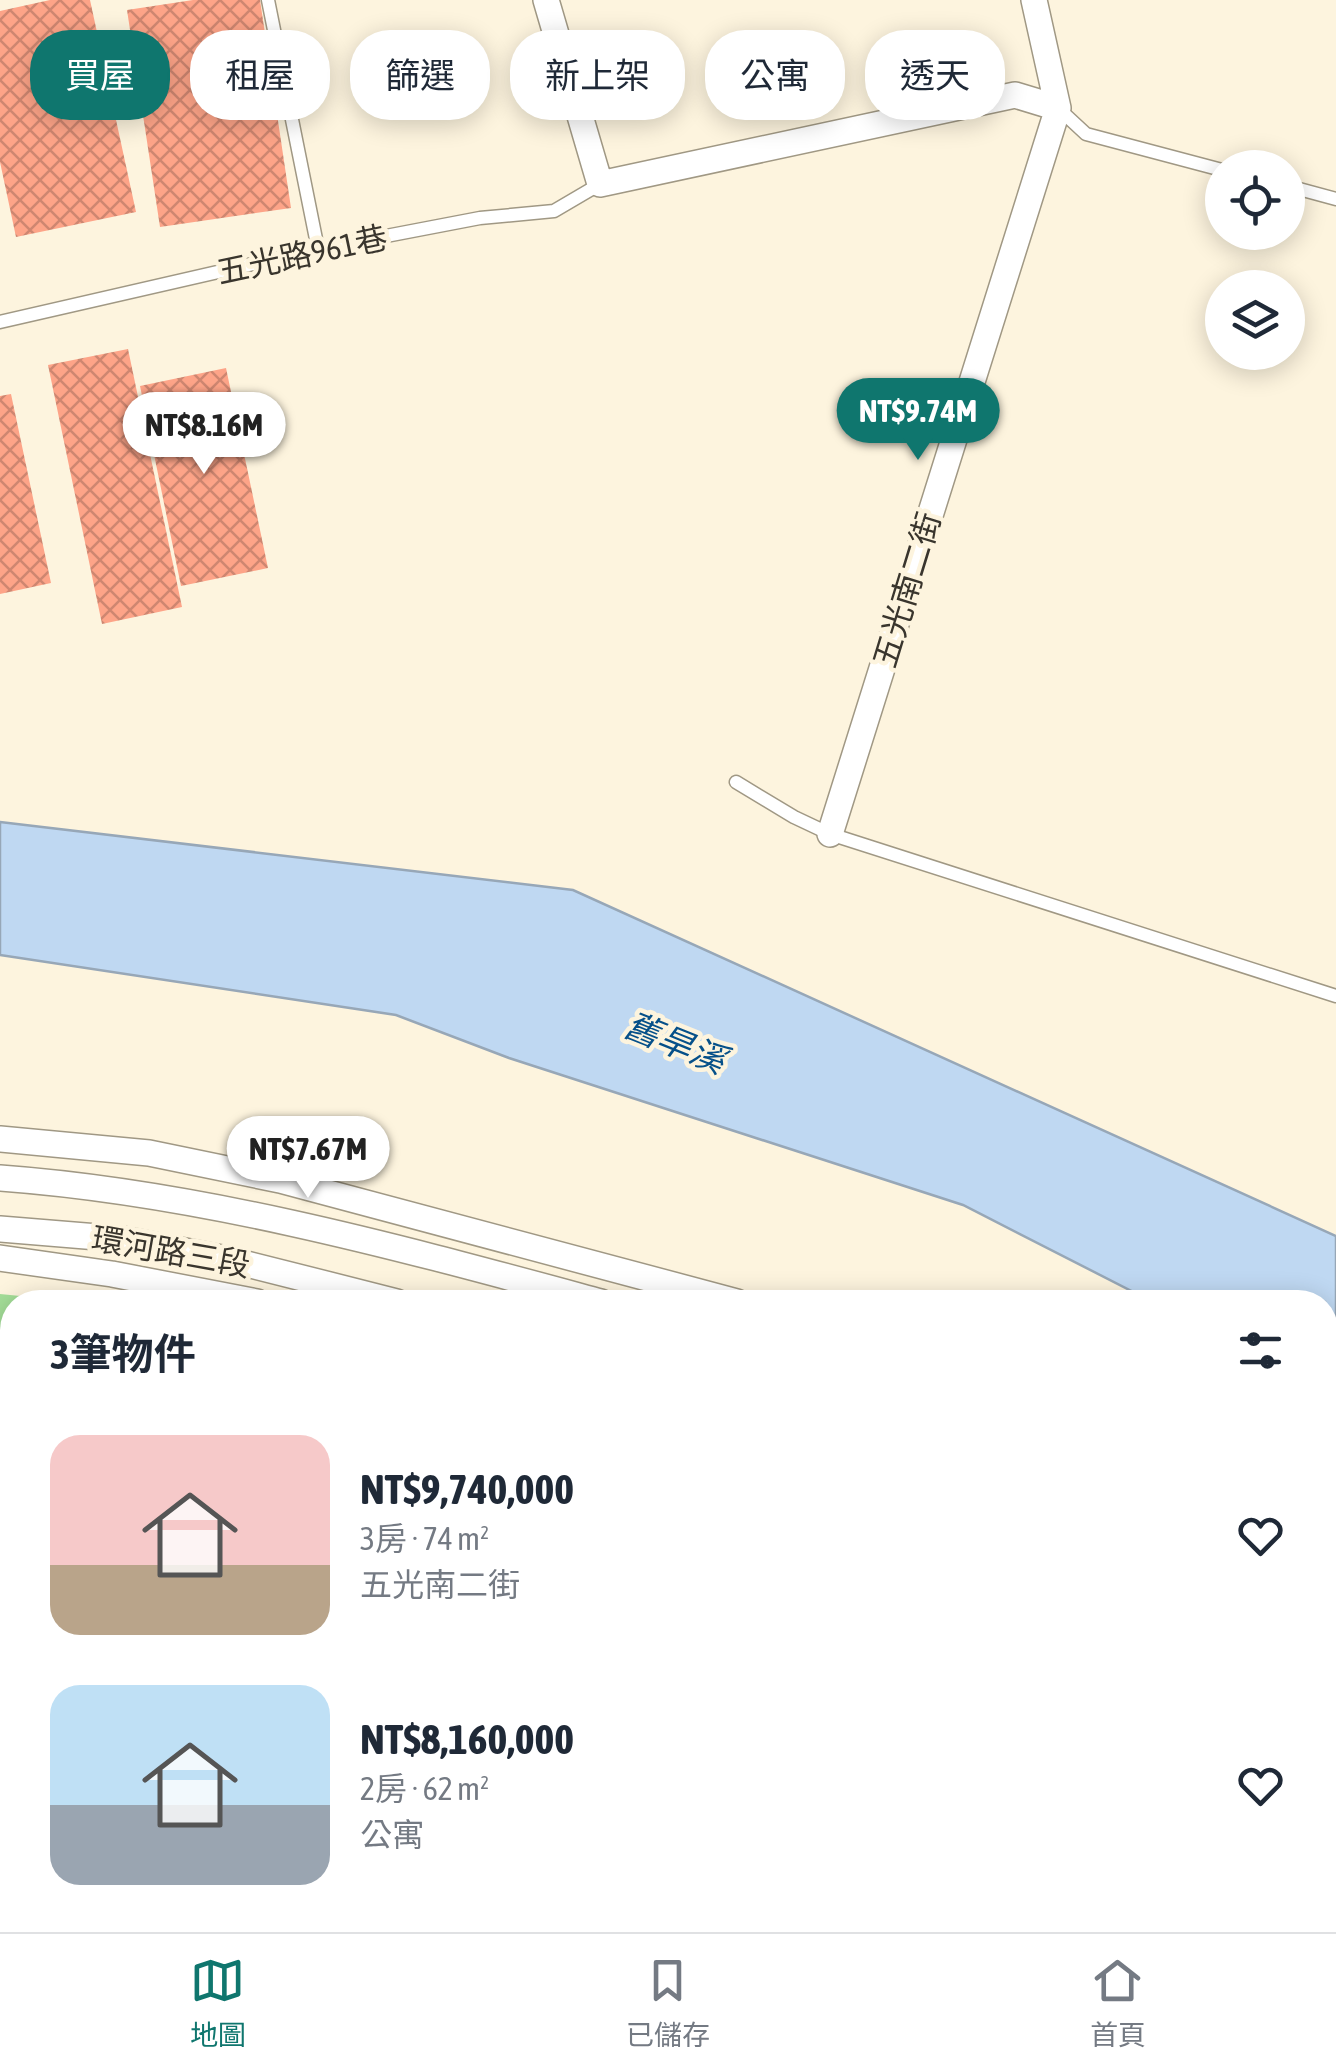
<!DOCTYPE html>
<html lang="zh-TW">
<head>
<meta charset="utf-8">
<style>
  body { margin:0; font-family:"Asap Condensed","Noto Sans TC",sans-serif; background:#f6f6f7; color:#1f2937; height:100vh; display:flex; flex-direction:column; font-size:38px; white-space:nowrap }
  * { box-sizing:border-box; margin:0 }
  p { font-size:32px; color:#747a83 }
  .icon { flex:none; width:55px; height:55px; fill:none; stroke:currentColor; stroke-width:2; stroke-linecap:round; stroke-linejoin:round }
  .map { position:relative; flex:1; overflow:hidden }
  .details { position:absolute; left:0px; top:1290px; width:1338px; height:642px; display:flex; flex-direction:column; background:#fff; border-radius:40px 40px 0 0; box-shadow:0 5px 25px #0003 }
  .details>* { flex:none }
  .banner { position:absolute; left:30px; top:30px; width:1278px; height:90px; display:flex; gap:20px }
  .controls { position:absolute; left:1205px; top:150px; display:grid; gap:20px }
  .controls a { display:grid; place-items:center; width:100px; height:100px; border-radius:50%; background:#fff; box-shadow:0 5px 25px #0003; font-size:50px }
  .price { position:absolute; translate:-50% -85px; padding:0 22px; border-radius:35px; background:#fff; color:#222; font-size:32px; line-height:65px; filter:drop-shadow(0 2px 5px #0008) }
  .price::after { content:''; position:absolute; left:50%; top:60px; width:30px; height:22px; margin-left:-15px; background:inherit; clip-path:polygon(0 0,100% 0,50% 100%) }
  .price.on { background:#0f766e; color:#fff }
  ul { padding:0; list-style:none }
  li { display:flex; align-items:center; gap:30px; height:250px; padding:0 50px }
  li span { display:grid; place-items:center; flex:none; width:280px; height:200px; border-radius:30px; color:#555 }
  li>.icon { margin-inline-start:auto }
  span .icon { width:120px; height:120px; fill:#fffc; stroke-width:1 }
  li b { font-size:42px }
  h2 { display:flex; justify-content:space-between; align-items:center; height:120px; padding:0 50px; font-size:42px }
  .tag { padding:0 35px; border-radius:40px; background:#fff; box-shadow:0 5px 25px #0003; font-size:35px; line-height:90px }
  .tag.on { background:#0f766e; color:#fff }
  .menu { display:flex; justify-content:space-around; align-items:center; height:140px; border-top:2px solid #e0e1e3; background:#fff; font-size:28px; color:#747a83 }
  .menu a { display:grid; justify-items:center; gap:5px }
  .menu .on { color:#0f766e }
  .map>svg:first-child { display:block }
  .grass { fill:url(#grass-dots) }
  .park { fill:url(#park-crowns) }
  .water { fill:#bfd8f2; stroke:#97a7b7; stroke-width:2.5 }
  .building { fill:url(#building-cross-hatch) }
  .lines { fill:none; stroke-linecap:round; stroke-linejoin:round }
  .lane-casing { stroke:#a09884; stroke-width:15 }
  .street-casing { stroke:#a09884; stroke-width:28 }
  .path { stroke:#c1baa8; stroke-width:6; stroke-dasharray:5 8; stroke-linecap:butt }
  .lane { stroke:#fff; stroke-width:12 }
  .street { stroke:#fff; stroke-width:25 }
  .labels { text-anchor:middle; stroke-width:9; stroke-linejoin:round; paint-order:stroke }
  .street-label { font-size:32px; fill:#39352d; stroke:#fdf4de }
  .water-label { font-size:35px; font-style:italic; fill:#065089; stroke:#fdf4de }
</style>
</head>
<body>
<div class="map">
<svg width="1336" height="1932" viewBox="0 0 1336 1932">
  <defs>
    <pattern id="grass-dots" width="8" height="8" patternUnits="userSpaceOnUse" patternTransform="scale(2.5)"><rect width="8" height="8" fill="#a4de98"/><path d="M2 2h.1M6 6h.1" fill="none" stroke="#8ebf83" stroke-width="1.8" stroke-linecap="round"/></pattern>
    <pattern id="park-crowns" width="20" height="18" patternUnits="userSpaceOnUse" patternTransform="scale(2.5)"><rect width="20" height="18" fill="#a4de98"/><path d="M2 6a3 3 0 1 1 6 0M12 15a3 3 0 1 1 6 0" fill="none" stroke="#8ebf83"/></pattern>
    <pattern id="building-cross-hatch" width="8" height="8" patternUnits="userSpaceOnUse" patternTransform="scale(2.5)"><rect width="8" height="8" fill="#fda488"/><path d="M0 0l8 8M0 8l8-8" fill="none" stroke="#ce8670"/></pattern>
  </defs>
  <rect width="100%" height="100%" fill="#fdf4de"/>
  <!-- grass -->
  <path class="grass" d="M1325,1868L1336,1879V1932H730L719,1920H1325Z"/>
  <!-- park -->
  <path class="park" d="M0,1294L81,1302H12L14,1920L5,1932H0Z"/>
  <!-- water -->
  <path class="water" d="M0,822L573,890L1336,1236V1397L1325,1392V1302H1153L963,1205L509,1058L396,1015L0,955Z"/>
  <!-- building -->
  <path class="building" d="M50,0H90L136,212L16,237L0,162V11Z
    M193,0H260L291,208L160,227L127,10Z
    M128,349L182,607L102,624L48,365Z
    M226,368L268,568L181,586L140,386Z
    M11,394L51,583L0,594V396Z"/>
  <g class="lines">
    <defs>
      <path id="lane" d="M268,0L318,249
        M1058,108L1086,134L1222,170
        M1288,186L1336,199
        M0,322L318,249L480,218L554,211L600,184
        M736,782L794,817L830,834L1336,996"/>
      <path id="street" d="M546,0L600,184L1015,95L1058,108
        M830,834L1058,108L1034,0
        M0,1139L149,1153L280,1180L737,1302
        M0,1178C204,1193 405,1249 601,1302
        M0,1229L122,1239L227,1259L397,1302
        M0,1258L112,1274L257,1302
        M1325,1629L1336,1638
        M1325,1673L1336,1682
        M1325,1747L1336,1759
        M1325,1808L1336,1819
        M205,1920L220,1932
        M664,1920L676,1932
        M68,1932L78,1920"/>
    </defs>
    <!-- lane casing -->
    <use href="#lane" class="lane-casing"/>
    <!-- street casing -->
    <use href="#street" class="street-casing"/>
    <!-- path -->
    <path class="path" d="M0,1524L12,1531
      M0,1629L12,1616
      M0,1681L12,1684
      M0,1805L12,1819"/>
    <!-- lane -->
    <use href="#lane" class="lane"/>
    <!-- street -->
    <use href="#street" class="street"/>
  </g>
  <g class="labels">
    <!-- street labels -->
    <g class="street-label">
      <text transform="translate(302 255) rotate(-12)" y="11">五光路961巷</text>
      <text transform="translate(907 590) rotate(-73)" y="11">五光南二街</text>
      <text transform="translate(171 1252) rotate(10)" y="11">環河路三段</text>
    </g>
    <!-- water labels -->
    <g class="water-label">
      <text transform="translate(675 1043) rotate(22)" y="12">舊旱溪</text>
    </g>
  </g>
</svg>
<div class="controls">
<a><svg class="icon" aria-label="locate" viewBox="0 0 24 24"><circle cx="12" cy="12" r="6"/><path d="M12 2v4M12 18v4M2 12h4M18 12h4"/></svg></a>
<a><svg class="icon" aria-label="layers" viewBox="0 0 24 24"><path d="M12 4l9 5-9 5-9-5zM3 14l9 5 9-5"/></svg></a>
</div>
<b class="price on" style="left:918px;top:463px">NT$9.74M</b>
<b class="price" style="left:204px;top:477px">NT$8.16M</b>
<b class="price" style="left:308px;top:1201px">NT$7.67M</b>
<div class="banner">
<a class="tag on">買屋</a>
<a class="tag">租屋</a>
<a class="tag">篩選</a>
<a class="tag">新上架</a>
<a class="tag">公寓</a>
<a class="tag">透天</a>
</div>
<section class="details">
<h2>3筆物件<svg class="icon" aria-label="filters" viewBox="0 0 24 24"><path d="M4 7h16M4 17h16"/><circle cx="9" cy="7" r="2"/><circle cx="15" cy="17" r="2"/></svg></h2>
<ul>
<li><span style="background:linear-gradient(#f6c9c9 65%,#b9a48a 0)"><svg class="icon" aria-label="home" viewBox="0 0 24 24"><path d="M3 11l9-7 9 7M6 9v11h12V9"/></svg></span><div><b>NT$9,740,000</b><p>3房 · 74 m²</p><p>五光南二街</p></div><svg class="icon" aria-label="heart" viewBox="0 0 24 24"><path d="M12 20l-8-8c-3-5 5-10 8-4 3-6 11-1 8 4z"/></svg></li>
<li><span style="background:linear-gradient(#bfe0f5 60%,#9aa5b1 0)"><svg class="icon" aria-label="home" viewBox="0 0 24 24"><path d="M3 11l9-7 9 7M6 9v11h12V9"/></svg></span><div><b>NT$8,160,000</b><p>2房 · 62 m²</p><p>公寓</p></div><svg class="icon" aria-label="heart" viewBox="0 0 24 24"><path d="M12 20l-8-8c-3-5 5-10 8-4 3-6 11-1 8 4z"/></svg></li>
</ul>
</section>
</div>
<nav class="menu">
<a class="on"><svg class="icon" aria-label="map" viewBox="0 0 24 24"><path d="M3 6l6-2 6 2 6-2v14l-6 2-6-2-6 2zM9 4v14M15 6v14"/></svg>地圖</a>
<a><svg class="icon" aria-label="saved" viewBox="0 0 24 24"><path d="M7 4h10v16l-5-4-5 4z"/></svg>已儲存</a>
<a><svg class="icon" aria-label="home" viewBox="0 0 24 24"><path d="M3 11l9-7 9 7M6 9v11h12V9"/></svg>首頁</a>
</nav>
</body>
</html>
